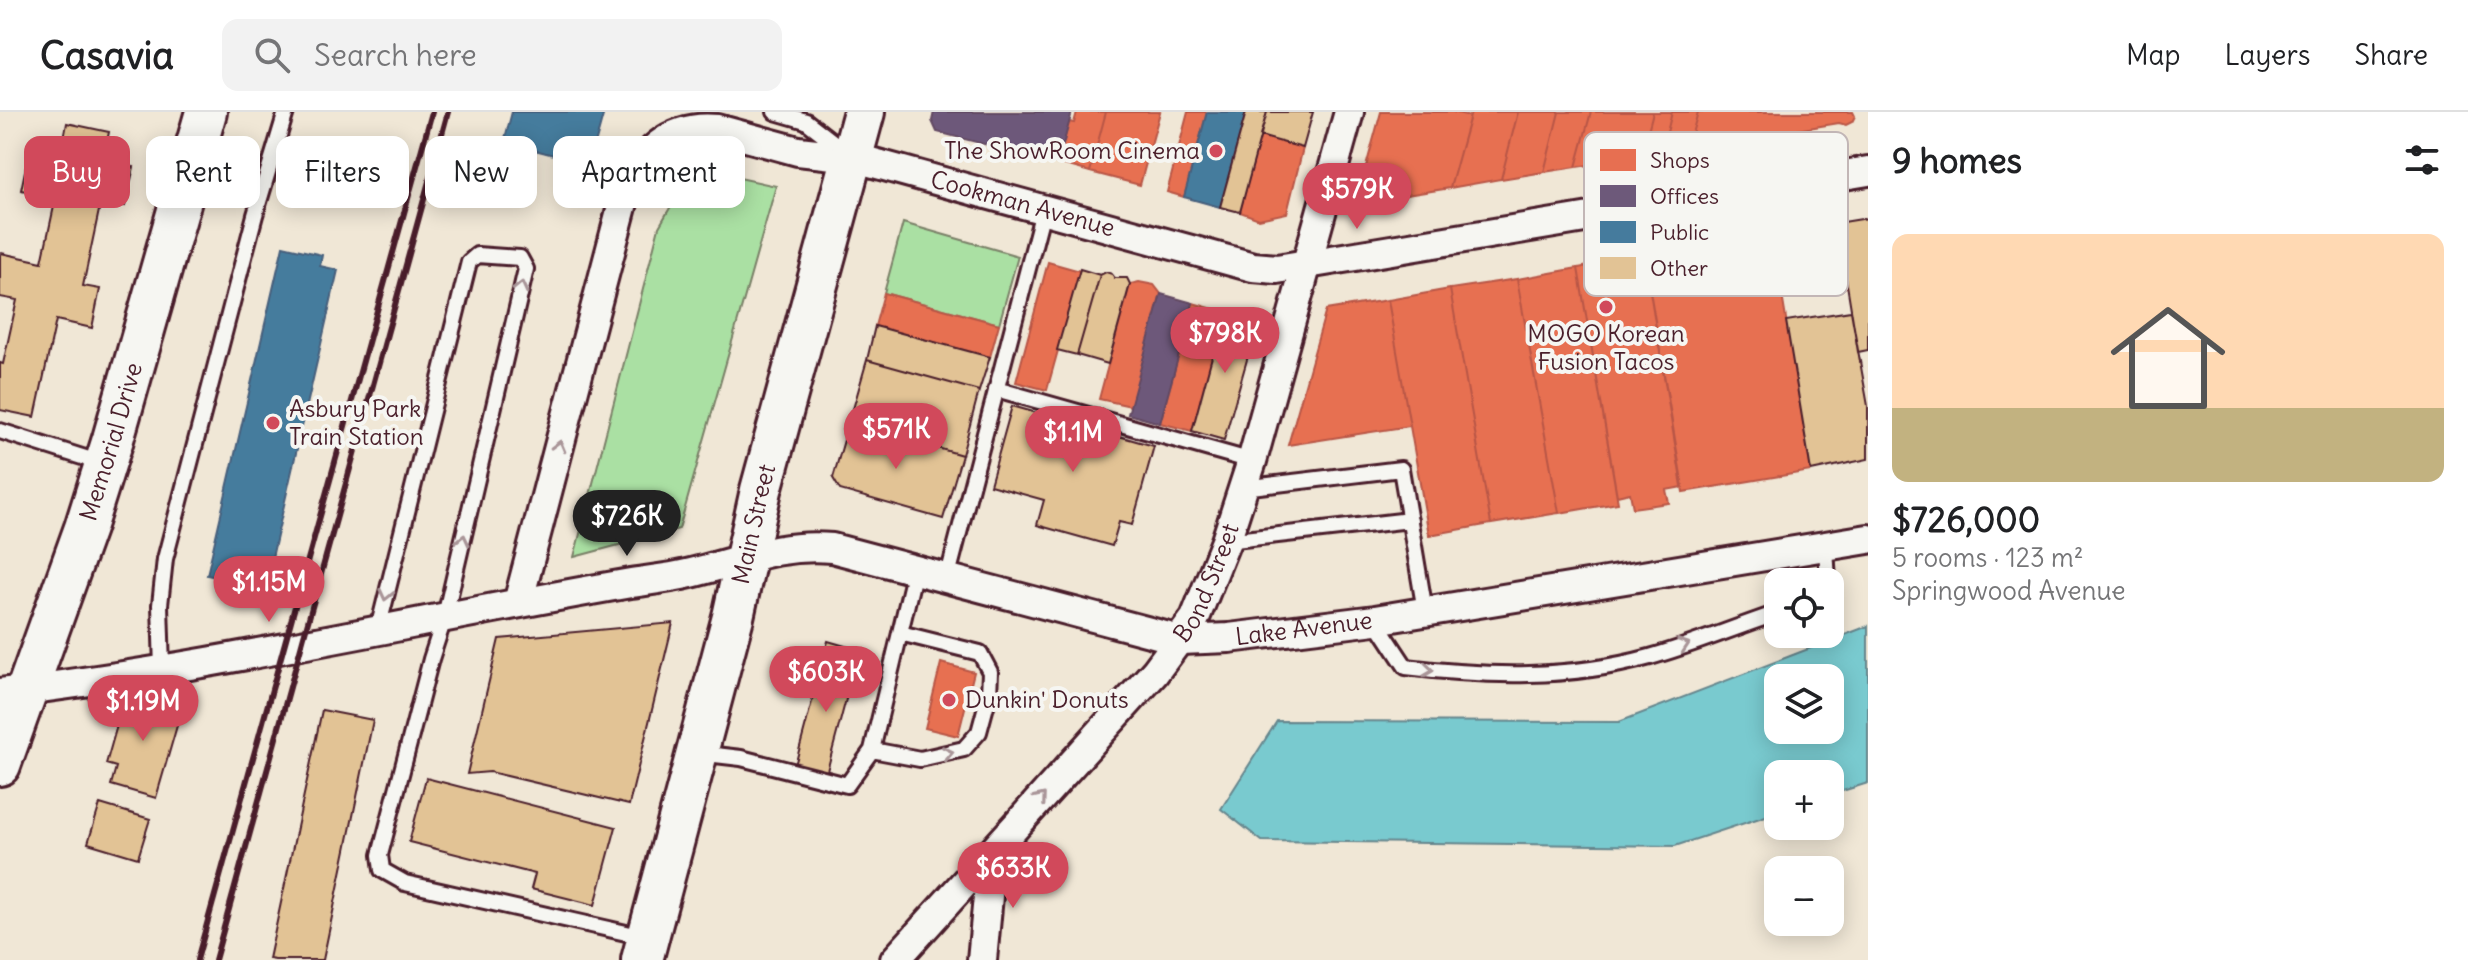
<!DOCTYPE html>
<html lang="en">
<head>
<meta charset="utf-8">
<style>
  body { margin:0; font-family:Delius,sans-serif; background:#f2f2f2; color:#202124; height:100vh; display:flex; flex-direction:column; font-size:30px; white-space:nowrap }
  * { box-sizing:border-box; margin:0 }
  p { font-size:26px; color:#757577 }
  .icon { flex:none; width:44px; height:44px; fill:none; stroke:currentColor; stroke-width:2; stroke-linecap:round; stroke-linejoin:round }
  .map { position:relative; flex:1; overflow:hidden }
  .details { display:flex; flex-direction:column; background:#fff; width:600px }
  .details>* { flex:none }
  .top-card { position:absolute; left:24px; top:24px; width:760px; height:72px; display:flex; gap:16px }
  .controls { position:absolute; left:1764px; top:456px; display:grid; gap:16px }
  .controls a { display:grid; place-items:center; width:80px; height:80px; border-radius:16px; background:#fff; box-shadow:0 4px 20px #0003; font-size:40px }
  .price { position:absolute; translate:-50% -68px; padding:0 18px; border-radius:28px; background:#d1495b; color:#fff; font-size:26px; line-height:52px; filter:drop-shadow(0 2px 4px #0008) }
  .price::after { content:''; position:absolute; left:50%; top:48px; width:24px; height:18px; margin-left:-12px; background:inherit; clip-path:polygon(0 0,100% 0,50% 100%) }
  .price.current { background:#222; color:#fff }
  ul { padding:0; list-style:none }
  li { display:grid; align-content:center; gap:16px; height:424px; padding:0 24px }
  li span { display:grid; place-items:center; height:248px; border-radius:16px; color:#555 }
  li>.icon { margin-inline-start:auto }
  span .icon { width:144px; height:144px; fill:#fffc; stroke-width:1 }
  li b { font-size:34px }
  h2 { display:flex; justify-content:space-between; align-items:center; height:96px; padding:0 24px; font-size:34px }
  .pill { padding:0 28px; border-radius:16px; background:#fff; box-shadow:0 4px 20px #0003; font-size:28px; line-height:72px }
  .pill.current { background:#d1495b; color:#fff }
  header { display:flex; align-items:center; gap:48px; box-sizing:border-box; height:112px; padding:0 40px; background:#fff; border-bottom:2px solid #e0e0e0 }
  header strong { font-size:38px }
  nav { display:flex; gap:44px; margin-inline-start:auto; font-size:28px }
  .search { width:560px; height:72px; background:#f2f2f2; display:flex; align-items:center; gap:20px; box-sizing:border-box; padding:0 28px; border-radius:16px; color:#757577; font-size:30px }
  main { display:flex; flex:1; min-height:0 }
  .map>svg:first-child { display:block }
  .green { fill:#aae0a3; stroke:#7a8067; stroke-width:2 }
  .water { fill:#79cacf; stroke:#66868d; stroke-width:2; fill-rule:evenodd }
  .shops { fill:#e76f51; stroke:#b85746; stroke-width:2 }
  .offices { fill:#6d597a; stroke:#624862; stroke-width:2 }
  .public { fill:#457b9d; stroke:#465f7b; stroke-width:2 }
  .building { fill:#e2c395; stroke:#4a1f2b; stroke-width:2 }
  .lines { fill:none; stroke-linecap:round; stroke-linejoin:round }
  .lane-casing { stroke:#4a1f2b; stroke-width:20 }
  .street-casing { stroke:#4a1f2b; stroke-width:34 }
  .secondary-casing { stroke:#4a1f2b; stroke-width:46 }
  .lane { stroke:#f6f6f2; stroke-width:14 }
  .street { stroke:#f6f6f2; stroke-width:28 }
  .secondary { stroke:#f6f6f2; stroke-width:40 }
  .rail { stroke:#4a1f2b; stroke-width:6 }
  .oneway { stroke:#a99598 }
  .poi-dot { fill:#d1495b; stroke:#f6f6f2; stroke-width:3 }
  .labels { text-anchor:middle; stroke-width:8; stroke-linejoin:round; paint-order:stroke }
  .poi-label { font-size:24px; fill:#4a1f2b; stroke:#f6f6f2; text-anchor:start }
  .street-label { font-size:24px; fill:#4a1f2b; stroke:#f6f6f2 }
  .key { fill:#f6f6f2; stroke:#c2b6b6; stroke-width:2 }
  .key-label { font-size:22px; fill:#4a1f2b }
</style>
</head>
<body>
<header>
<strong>Casavia</strong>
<div class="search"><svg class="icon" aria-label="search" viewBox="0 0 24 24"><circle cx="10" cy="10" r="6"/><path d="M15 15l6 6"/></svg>Search here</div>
<nav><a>Map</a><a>Layers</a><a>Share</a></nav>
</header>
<main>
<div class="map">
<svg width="1868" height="848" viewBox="0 0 1868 848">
  <rect width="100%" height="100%" fill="#f0e7d6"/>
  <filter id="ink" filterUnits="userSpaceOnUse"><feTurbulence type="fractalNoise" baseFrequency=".0125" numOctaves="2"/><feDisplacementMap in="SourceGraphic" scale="16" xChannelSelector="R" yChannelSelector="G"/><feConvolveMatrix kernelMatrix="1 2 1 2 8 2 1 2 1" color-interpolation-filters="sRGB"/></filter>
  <g filter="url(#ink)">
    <!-- green -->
    <path class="green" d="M693,56L776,74L679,417L574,445L659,115Z
      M903,111L1018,144L999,212L884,181Z"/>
    <!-- water -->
    <path class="water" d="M1868,514V671L1830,683V662H1778V700L1675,734L1262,729L1221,697L1277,609L1619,610ZM1778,566H1830V618H1778Z"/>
    <!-- shops -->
    <path class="shops" d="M1077,0H1106L1090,60L1058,51L1069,10L1074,11Z
      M1106,0H1160L1140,73L1090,60Z
      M1188,0H1207L1184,85L1167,80Z
      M1381,0H1453L1470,4L1450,76L1356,91Z
      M1471,0H1518L1501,67L1450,76Z
      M1518,0H1559L1544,60L1501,67Z
      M1559,0H1591L1576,55L1544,60Z
      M1591,0H1653L1641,45L1576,55Z
      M1653,0H1672L1662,41L1641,45Z
      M1672,0H1698L1688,36L1662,41Z
      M1698,0H1853L1855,4L1852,10L1846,13L1839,11L1688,36Z
      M1260,24L1303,36L1287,101L1259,107L1240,100Z
      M1837,111L1847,175L1782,186L1772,122Z
      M1772,122L1811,359L1683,380L1644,143Z
      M1644,143L1683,375L1666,378L1669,391L1633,396L1630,381L1617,384L1578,156Z
      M1048,150L1080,159L1047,278L1016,270Z
      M1578,156L1618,391L1559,401L1517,167Z
      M1517,167L1559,401L1491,412L1450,177Z
      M1139,170L1154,173L1161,182L1131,294L1099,287L1130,172Z
      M1450,177L1491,412L1429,423L1388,188Z
      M884,181L999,212L990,245L875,214Z
      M1388,188L1410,314L1288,333L1326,198Z
      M1193,191L1224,200L1192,319L1160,311Z
      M941,551L974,560L958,624L925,616Z"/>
    <!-- offices -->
    <path class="offices" d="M934,0H1072L1058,51L937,20L932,9Z
      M1161,182L1193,191L1160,311L1128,302Z"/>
    <!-- public -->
    <path class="public" d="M512,0H604L592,43L575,39L573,48L504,30Z
      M1207,0H1246L1220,95L1184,85Z
      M283,134L322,143L320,154L338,158L265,476L207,463Z"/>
    <!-- building -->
    <path class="building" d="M1246,0H1267L1240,100L1220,95Z
      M1267,0H1313L1303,36L1260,24Z
      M67,11L109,20L103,48L134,55L125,94L101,89L83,174L100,177L92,216L56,208L35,305L0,298V251L3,252L17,188L0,185V144L1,141L42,150L56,85L21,78L30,35L61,42Z
      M1868,106V238L1858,240L1837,111Z
      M1080,157L1100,163L1077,243L1057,238Z
      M1106,160L1112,162L1115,166H1127L1130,172L1108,252L1077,243L1100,163Z
      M1851,199L1868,294V347L1811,359L1786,209Z
      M1224,200L1258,209L1224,328L1192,319Z
      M875,214L990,245L979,279L867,248Z
      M867,248L979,279L962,343L849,311Z
      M1012,294L1154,334L1132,413L1119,410L1112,434L1037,413L1044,388L990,373Z
      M849,311L962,343L943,407L840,378L833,366Z
      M673,511L629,693L490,660L467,662L499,527Z
      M828,529L859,538L823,674L792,665Z
      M127,578L183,593L156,686L111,673L116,655L106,652Z
      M322,598L373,608L323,848H275L269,847Z
      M426,666L616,715L595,793L531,777L535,762L409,730Z
      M100,692L150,707L138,746L88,731Z"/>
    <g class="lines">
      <defs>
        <path id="lane" d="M775,0L806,9L846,40
          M996,277L1252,349
          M0,319L101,351
          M1243,376L1401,357L1425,499
          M1226,429L1410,408
          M1826,435L1828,470
          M947,467L1043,99
          M1375,508L1406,555C1488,565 1570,567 1650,545C1693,533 1735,515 1778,501
          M378,517L469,150L477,143L520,146L526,157L445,504L431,547L380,743L382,758L405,771L644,825
          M162,557L160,493L165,447L255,103L286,0
          M872,638L920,647L964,637L979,620L989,583L990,560L980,541L900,521
          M698,641L741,646L847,673L872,638L915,458"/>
        <g id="street">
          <path id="s1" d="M518,491L625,83C640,42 670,12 717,17L798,39L852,45L1253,155L1277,157L1868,59"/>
          <path id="s2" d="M0,581C212,556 421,507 631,471C651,468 671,466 691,461C741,449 780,431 832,436L1180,528L1229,526L1375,508L1868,427"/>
          <path id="s3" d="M895,848L1155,560L1195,506L1226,429L1252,349L1349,0"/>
          <path d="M982,848L992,742"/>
        </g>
        <g id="secondary">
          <path id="s4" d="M0,653L85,416L113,327L206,0"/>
          <path id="s5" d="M642,848L733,505L761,378L864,0"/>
        </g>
      </defs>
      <!-- lane casing -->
      <use href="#lane" class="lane-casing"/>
      <!-- street casing -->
      <use href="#street" class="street-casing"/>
      <!-- secondary casing -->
      <use href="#secondary" class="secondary-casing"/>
      <!-- lane -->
      <use href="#lane" class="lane"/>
      <!-- street -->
      <use href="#street" class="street"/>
      <!-- secondary -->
      <use href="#secondary" class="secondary"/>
      <!-- rail -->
      <path class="rail" d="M197,848L432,0
        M215,848L448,0"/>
    </g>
    <!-- one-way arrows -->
    <defs><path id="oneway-chevron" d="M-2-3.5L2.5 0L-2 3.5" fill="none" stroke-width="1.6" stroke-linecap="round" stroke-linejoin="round" transform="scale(2)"/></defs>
    <g class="oneway">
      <use href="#oneway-chevron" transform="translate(521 175) rotate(-77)"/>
      <use href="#oneway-chevron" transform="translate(559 334) rotate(-75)"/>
      <use href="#oneway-chevron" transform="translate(463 428) rotate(-77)"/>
      <use href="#oneway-chevron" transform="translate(386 483) rotate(103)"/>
      <use href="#oneway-chevron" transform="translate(1684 533) rotate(-19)"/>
      <use href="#oneway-chevron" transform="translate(1428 558) rotate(7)"/>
      <use href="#oneway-chevron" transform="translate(948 641) rotate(-12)"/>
      <use href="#oneway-chevron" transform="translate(1041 686) rotate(-50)"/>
    </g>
  </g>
  <!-- markers -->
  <g class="poi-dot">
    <circle cx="1216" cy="39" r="8"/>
    <circle cx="1606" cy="195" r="8"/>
    <circle cx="273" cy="311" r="8"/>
    <circle cx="949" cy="588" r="8"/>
  </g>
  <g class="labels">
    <!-- poi labels -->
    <g class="poi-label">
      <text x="1200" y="47" text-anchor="end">The ShowRoom Cinema</text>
      <text x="1606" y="230" text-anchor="middle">MOGO Korean<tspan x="1606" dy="28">Fusion Tacos</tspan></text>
      <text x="289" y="305">Asbury Park<tspan x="289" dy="28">Train Station</tspan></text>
      <text x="965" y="596">Dunkin' Donuts</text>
    </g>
    <!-- street labels -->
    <g class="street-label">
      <text dy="8" stroke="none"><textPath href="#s1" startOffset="860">Cookman Avenue</textPath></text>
      <text dy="8" stroke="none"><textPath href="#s4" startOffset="342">Memorial Drive</textPath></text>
      <text dy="8" stroke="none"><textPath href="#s5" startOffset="450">Main Street</textPath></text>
      <text dy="8" stroke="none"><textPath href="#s3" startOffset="492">Bond Street</textPath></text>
      <text dy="8" stroke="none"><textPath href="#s2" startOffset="1330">Lake Avenue</textPath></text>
    </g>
  </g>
  <!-- legend -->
  <rect x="1584" y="20" width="264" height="164" rx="12" class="key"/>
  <rect x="1600" y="37" width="36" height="22" fill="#e76f51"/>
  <rect x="1600" y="73" width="36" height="22" fill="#6d597a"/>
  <rect x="1600" y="109" width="36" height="22" fill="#457b9d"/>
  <rect x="1600" y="145" width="36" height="22" fill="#e2c395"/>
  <g class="key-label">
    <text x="1650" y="56">Shops</text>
    <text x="1650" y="92">Offices</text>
    <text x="1650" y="128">Public</text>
    <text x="1650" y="164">Other</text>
  </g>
</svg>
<div class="controls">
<a><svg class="icon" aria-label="locate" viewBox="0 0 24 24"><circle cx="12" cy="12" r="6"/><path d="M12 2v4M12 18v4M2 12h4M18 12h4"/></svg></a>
<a><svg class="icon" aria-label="layers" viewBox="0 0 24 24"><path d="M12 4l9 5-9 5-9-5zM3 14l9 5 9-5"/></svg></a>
<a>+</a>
<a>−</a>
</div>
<b class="price" style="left:1357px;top:119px">$579K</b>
<b class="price" style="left:1225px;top:263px">$798K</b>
<b class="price" style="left:896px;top:359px">$571K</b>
<b class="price" style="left:1073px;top:362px">$1.1M</b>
<b class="price current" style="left:627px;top:446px">$726K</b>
<b class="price" style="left:269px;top:512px">$1.15M</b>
<b class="price" style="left:826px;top:602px">$603K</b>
<b class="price" style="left:143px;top:631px">$1.19M</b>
<b class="price" style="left:1013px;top:798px">$633K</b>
<div class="top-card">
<a class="pill current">Buy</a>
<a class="pill">Rent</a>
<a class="pill">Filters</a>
<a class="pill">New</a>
<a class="pill">Apartment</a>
</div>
</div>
<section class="details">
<h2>9 homes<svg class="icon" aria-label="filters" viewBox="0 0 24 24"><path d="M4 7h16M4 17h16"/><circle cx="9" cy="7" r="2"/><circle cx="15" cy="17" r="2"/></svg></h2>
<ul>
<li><span style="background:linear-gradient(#ffd9b3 70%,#c2b280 0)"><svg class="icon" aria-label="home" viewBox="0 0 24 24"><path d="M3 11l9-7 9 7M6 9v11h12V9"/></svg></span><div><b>$726,000</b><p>5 rooms · 123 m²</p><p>Springwood Avenue</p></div></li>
</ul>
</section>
</main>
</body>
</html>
